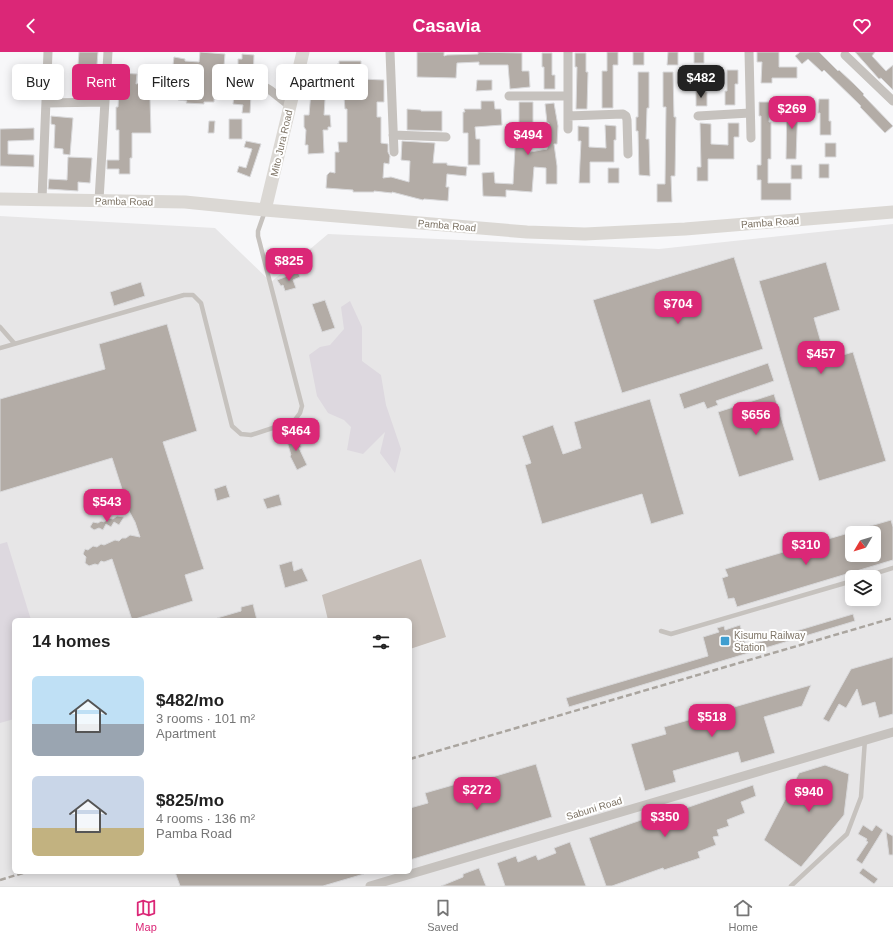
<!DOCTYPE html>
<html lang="en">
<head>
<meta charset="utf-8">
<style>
  body { margin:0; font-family:Helvetica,sans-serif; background:#f2f2f2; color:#222; height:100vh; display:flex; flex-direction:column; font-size:15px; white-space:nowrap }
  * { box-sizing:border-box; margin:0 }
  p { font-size:13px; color:#767676 }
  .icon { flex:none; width:22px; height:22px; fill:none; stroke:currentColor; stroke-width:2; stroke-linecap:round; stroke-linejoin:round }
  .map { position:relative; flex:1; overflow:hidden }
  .side { position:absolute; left:12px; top:566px; width:400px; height:256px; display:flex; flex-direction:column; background:#fff; border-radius:6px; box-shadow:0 2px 10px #0003 }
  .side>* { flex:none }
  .hud { position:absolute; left:12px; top:12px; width:400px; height:36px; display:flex; gap:8px }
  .needle { width:26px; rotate:232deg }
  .tools { position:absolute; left:845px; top:474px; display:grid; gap:8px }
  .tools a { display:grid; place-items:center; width:36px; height:36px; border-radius:6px; background:#fff; box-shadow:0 2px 10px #0003; font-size:20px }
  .price { position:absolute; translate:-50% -34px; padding:0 9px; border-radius:8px; background:#db2777; color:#fff; font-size:13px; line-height:26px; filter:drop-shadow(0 1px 2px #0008) }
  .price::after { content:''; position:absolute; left:50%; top:24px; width:12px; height:9px; margin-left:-6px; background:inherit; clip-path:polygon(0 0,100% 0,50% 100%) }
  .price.active { background:#222; color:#fff }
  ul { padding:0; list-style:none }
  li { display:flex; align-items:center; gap:12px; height:100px; padding:0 20px }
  li span { display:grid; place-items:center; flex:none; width:112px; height:80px; border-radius:6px; color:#555 }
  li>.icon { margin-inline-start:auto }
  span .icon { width:48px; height:48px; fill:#fffc; stroke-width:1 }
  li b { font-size:17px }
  h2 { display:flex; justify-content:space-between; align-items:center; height:48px; padding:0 20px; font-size:17px }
  .pill { padding:0 14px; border-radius:6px; background:#fff; box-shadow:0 2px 10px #0003; font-size:14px; line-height:36px }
  .pill.active { background:#db2777; color:#fff }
  header { display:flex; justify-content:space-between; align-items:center; height:52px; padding:0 20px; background:#db2777; color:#fff; font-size:18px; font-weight:800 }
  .tabs { display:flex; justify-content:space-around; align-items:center; height:56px; border-top:1px solid #e0e0e0; background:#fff; font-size:11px; color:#767676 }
  .tabs a { display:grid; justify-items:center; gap:2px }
  .tabs .active { color:#db2777 }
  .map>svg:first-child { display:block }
  .built { fill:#e7e6e7; fill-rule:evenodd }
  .green { fill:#ddd8df }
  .water { fill:#c7bfb9 }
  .building { fill:#b3aca6; stroke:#d9d9db }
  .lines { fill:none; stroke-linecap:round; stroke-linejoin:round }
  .service { stroke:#c6c2be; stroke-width:4.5 }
  .minor { stroke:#c6c2be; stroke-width:9 }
  .secondary { stroke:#dbd8d4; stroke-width:13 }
  .rail { stroke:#aaa59f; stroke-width:2.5; stroke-dasharray:6 3; stroke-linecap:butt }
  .poi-dot { fill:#3f9ed0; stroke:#fff; stroke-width:1.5 }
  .labels { text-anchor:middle; stroke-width:4; stroke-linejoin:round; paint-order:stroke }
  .street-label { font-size:10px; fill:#7e7466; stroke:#fff }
  .poi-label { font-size:10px; fill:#7e7466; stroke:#fff; text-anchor:start }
</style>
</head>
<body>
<header><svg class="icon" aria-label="back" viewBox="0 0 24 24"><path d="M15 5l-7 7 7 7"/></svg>Casavia<svg class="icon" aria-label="heart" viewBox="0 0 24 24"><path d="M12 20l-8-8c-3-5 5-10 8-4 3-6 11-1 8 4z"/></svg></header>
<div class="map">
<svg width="893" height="834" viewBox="0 0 893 834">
  <rect width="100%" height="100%" fill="#f7f7f9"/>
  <!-- built -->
  <path class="built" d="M0,164L215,176L271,230L328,182L659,197L893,172V834H0ZM852,481H874V503H852ZM852,525H874V547H852ZM14,568H410V820H14Z"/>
  <!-- green -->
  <path class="green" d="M350,249L362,275V309L381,323L386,353L401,397L395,421L380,401L385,380L363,402L347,398L351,375L344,368L328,361L317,344L309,303L320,295L330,293L344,277L341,255Z
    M7,490L31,568H14V667L0,671V492Z"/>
  <!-- water -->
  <path class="water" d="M421,507L446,585L410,597V568H328L322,543Z"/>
  <!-- building -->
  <path class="building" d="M79,0H98L95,38L76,37Z
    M200,0L225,2L223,26L215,25L214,50H204V52L186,51L187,49L178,48L179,22L172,21L174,5L185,7V9L199,10Z
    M417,0H444V4L447,3L478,2V0L522,1V19H529L530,35L510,37L508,13H479V10L457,11L456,26L417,25Z
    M607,0H618V13H613V56H602V19H607Z
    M633,0H644V13H633Z
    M668,0H678V13H667Z
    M694,0H704V11H694Z
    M757,0H779V15H797V26H772V31H761L762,10H757Z
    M800,0H819L838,19L839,18L854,32L864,42L863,43L893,74L885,81L860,55L861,54L824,18L822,20L808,7L802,12L795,4Z
    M855,0H875L872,4L886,19L893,13V38L881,26L879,27Z
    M542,1H552V23H555V37H544V15H542Z
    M575,1H586V20H588L587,57H576L577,15H575Z
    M242,2L254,3L253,28H242V23H238V7H242Z
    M339,9H361V27L384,28V50H377V65H381V91L388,92V100L390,104L389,112L384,111L383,126L391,125L409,130L410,109L401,108L402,89L435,91L433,111H447V113L467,115L466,124L447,122L446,135H449L448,149L424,147L423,148L392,140V141L374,139V140H353V138L326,136L327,123L330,120L335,121V100H339L338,90H347V57H345L343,34L326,32L324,63H330L331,75H328V78H323L324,101L308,102V93H305L306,78L304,75V63H309L313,17H315V15L337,17V12H339Z
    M701,18H712V32H701Z
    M727,18H738V32H735V53H725V39H727Z
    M638,20H649V56H647L646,87H649L650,124L639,123L638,79H636V65H638Z
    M663,20H673L674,65H676L675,124H671L672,150H657V132H665L666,55H663Z
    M120,21L137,22L136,32L151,28L156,46L150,47L151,81H132V106H130V122H119V117H107V108H119V78H116V55H118Z
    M477,28H492V38L476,39Z
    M696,39L707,40V54H696Z
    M234,43H251L250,61H242L243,53L233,52Z
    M819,47H829V69H831V83H820V61H818Z
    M481,49H494L495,57H501L502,73L475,75L476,87H480V113H468V81H463V60H465L464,57H481Z
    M787,49H798L796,107H786Z
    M519,50H533V72H529L530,100L547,97L549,71H547L545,52L554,51L558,74L557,92H554L557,114V132H546V116L534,115L532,140L506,138V145L483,144L482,121L494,120L495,131L513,132L515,96L514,81H519Z
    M759,50H770L769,70H771V107H768V131H791V148H761V128H757V113H761V64H759Z
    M407,57L421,58V59H442V79L407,78Z
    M51,64L73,66L70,103L63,102V97L54,96L55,73L51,72Z
    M229,67H242V87H229Z
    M209,69H215L214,81H208Z
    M700,71L711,72V92L728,93V71H739V85H734V107H708V129H697V115H701Z
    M605,73L616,74V88H614V110H590V131H579L581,89H578V74L589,75V95L606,96Z
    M34,76V88L8,89V102L34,103V115L0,114V77Z
    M246,89L261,92L250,125L237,120L239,114L246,116L252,97L244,95Z
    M825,91H836V105H825Z
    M68,105L92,106L90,131L78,130V139L48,137L49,127L67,128Z
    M819,112H829V126H819Z
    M791,113H802V127H791Z
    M608,116H619V131H608Z
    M734,205L763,297L622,341L593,248Z
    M826,210L840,258L814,266L826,308L853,300L886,409L819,429L759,229Z
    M298,220L300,225L293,228L296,236L285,239L283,233L281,234L277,228Z
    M141,230L145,244L114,254L110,240Z
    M325,248L335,276L322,280L312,252Z
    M167,272L197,379L163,390L204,517L185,523L193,549L132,568L112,507L104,510L101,509L98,513L95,512L89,514L85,511L86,505L83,502L85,497L88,498L93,494L97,495L101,492L104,493L115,488L119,489L122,486H126L130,483L140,485L135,470L129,459L112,406L0,440V347L105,317L99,292Z
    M768,311L774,329L716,349L718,353L707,357L704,350L684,357L679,342Z
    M774,342L794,408L739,425L718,360Z
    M650,347L684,462L651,472L642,442L542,472L525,413L531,411L522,384L553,373L563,402L581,396L574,370Z
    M298,383L301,395L299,396L307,413L297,418L290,404L291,403L286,386Z
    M226,433L230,445L217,449L214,437Z
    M279,442L282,453L267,457L263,447Z
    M117,464L124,465L119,473L114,470L111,475L106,472L103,478L99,476L94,478L90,475L93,470L98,471L101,469L104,470L109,466L113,467Z
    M891,468L893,475V508L737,555L734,546L728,547L722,526L728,524L725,517L852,480V503H874V481H853V479Z
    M292,509L294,519L302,516L308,529L285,536L279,513Z
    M253,552L257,568H217V566L241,559V555Z
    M853,562L855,569L569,655L566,646L708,604L703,585L719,580L717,576L724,574L725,578L740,573L746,594Z
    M893,605V662L879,666L875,650L862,654L857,637L846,656L839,652L829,670L823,667L851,617Z
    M811,633L802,654L764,665L775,701L741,711L738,700L673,719L676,730L645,739L631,692L666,682L664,675Z
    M536,712L552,765L410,808V756L428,751L425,741L460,731L462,734Z
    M825,713L849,722L844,763L801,815L764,788L799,721Z
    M753,733L756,744L741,750L745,761L727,768L729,774L717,778L719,784L713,785L716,793L698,800L700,806L664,818L663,816L612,834H606L589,786L644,767L645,770Z
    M863,773L872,779L876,773L883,778L862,812L856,808L868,790L866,789L867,787L858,782Z
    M886,780L893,784V803H889Z
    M570,790L586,834H505L497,811L516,804L518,810L536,803L538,808L556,801L554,796Z
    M479,816L486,834H441L463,825V822Z
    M863,816L878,827L874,832L859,821Z
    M175,820H364V822L323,834H180Z"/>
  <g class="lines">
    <!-- service -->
    <path class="service" d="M0,275L14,291
      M0,296L184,243H193L201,251L232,374L241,382L251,383L294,369L300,361L302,354L258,184V179L265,159
      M864,525L893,516
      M661,579L671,582L852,529
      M791,834L847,782L861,745L865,687"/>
    <!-- minor -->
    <path class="minor" d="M390,0L394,100
      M749,0L751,86
      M845,3L893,49
      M227,37L265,35L270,38L289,53
      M509,44H568
      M46,51L105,50
      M568,64L623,62L626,64L627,68L628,102
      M698,64L750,61
      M568,77V0
      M393,83L446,85
      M42,147L48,0
      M99,148L108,0
      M370,834L893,680"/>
    <!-- secondary -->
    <path class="secondary" d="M0,147L185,150L265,158L527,180L585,182L685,177L893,160
      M265,158L303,0"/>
    <!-- rail -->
    <path class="rail" d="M410,707L893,566
      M0,828L26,820"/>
  </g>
  <!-- markers -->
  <rect class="poi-dot" x="720" y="584" width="10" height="10" rx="2"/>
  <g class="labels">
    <!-- street labels -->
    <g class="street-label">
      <text transform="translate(281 91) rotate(-77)" y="4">Mito Jura Road</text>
      <text transform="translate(124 149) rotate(1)" y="4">Pamba Road</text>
      <text transform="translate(770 170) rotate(-4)" y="4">Pamba Road</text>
      <text transform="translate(447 173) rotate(5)" y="4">Pamba Road</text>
      <text transform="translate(594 756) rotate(-17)" y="4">Sabuni Road</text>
    </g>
    <!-- poi labels -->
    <g class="poi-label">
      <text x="734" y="587">Kisumu Railway<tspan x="734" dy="12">Station</tspan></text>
    </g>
  </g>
</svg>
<div class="tools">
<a><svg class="needle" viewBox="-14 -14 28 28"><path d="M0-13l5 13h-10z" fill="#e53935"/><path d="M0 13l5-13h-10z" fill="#767676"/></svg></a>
<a><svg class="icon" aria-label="layers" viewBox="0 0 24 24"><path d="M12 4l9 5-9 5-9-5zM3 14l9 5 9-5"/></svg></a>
</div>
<b class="price active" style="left:701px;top:47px">$482</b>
<b class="price" style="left:792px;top:78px">$269</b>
<b class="price" style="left:528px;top:104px">$494</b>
<b class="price" style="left:289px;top:230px">$825</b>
<b class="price" style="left:678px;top:273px">$704</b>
<b class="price" style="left:821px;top:323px">$457</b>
<b class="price" style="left:756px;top:384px">$656</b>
<b class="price" style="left:296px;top:400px">$464</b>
<b class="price" style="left:107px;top:471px">$543</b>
<b class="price" style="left:806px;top:514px">$310</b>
<b class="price" style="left:712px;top:686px">$518</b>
<b class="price" style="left:477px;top:759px">$272</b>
<b class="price" style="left:809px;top:761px">$940</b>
<b class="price" style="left:665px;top:786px">$350</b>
<div class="hud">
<a class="pill">Buy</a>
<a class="pill active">Rent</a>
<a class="pill">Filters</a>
<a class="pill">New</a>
<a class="pill">Apartment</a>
</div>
<section class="side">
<h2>14 homes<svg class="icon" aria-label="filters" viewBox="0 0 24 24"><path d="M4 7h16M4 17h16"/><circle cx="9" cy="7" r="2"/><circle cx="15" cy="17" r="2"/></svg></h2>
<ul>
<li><span style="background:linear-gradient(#bfe0f5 60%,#9aa5b1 0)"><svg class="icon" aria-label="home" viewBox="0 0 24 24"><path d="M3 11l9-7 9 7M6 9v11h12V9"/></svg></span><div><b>$482/mo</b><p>3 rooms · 101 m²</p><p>Apartment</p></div></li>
<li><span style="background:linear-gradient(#c9d6e8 65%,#c2b280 0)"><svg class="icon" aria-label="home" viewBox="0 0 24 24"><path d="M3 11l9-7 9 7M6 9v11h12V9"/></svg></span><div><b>$825/mo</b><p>4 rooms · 136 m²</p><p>Pamba Road</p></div></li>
</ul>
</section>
</div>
<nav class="tabs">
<a class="active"><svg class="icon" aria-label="map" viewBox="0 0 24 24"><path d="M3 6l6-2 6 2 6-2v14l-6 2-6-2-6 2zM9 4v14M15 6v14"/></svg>Map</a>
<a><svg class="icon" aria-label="saved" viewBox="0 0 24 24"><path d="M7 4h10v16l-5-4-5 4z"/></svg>Saved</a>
<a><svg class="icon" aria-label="home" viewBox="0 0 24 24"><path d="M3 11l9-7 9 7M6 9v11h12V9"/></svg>Home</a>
</nav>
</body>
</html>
